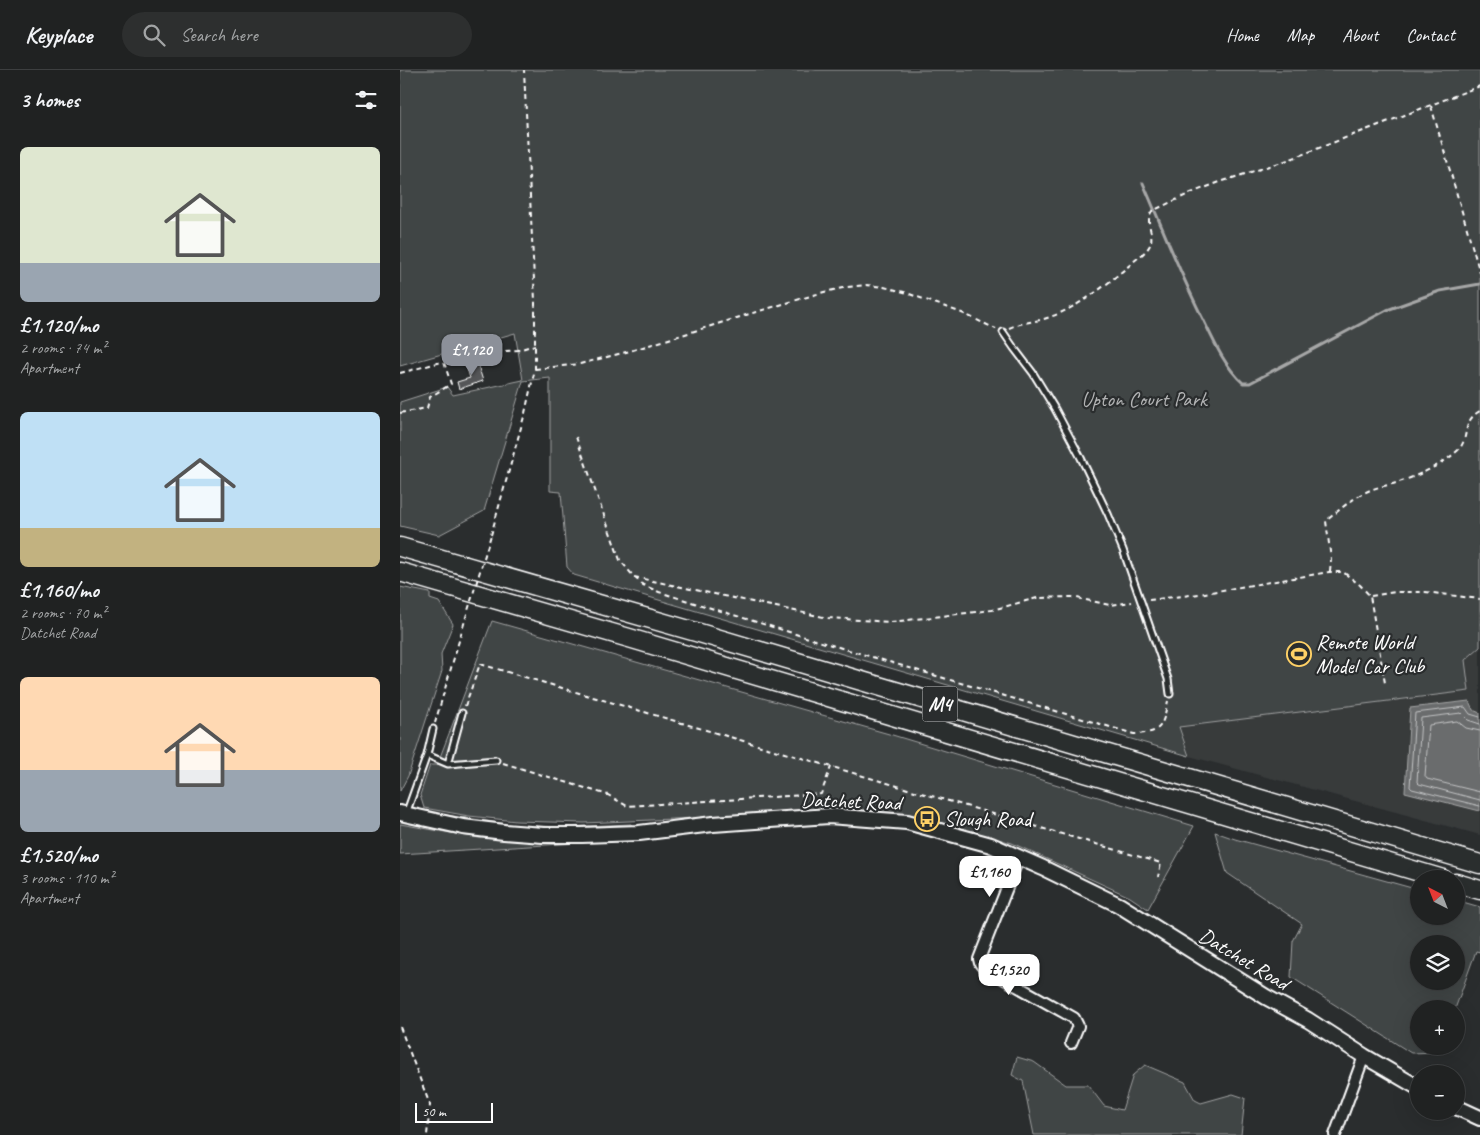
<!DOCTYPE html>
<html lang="en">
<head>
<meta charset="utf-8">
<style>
  body { margin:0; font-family:Caveat,sans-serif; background:#2d2f2f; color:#f1f3f6; height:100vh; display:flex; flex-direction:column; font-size:19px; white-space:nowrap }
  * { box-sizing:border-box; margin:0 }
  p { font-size:16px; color:#a2a4a5 }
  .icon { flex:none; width:28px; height:28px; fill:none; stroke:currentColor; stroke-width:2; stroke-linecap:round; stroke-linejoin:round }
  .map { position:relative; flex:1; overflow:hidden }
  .details { display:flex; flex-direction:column; background:#202222; width:400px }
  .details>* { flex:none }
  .needle { width:32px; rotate:318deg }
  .controls { position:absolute; left:1010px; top:800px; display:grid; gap:10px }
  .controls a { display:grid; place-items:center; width:55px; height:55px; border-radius:50%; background:#202222; box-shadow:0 5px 20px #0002,0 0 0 1px #3d3f40; font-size:25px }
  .scale { position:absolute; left:15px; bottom:12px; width:78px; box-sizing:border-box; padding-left:5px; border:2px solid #fff; border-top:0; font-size:14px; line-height:18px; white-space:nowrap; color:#fff; -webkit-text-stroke:4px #2a2d2e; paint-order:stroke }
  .price { position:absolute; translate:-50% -42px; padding:0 11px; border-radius:10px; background:#fff; color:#222; font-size:16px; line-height:32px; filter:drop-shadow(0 1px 2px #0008) }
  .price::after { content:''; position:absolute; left:50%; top:30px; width:15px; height:11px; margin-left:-8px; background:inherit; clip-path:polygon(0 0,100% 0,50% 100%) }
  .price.current { background:#8c9099; color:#fff }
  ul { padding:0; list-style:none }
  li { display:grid; align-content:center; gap:10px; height:265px; padding:0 20px }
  li span { display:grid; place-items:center; height:155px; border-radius:8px; color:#555 }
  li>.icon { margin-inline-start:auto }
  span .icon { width:90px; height:90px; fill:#fffc; stroke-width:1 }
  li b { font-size:21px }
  h2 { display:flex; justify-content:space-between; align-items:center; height:60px; padding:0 20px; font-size:21px }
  header { display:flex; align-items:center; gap:30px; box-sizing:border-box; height:70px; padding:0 25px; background:#202222; border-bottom:1px solid #3d3f40 }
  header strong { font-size:24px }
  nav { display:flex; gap:28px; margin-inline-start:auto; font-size:18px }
  .search { width:350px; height:45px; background:#2d2f2f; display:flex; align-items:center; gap:12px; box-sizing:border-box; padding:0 18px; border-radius:28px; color:#a2a4a5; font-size:19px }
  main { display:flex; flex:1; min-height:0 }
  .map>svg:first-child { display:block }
  .built { fill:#373a3b }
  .green { fill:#414445; stroke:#a0a2a2; fill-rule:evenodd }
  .water { fill:#6a6c6d; stroke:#a6a7a7 }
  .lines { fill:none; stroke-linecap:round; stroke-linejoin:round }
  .shore { stroke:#c3c4c5; stroke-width:1 }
  .stream { stroke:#a6a7a7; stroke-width:3 }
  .building { fill:#555758; stroke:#fff }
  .lane-casing { stroke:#fff; stroke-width:9 }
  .street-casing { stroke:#fff; stroke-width:14 }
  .secondary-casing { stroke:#fff; stroke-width:18 }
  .highway-casing { stroke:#fff; stroke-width:21 }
  .path { stroke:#fff; stroke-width:2; stroke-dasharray:5 4; stroke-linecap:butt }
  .lane { stroke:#2a2d2e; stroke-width:5 }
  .street { stroke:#2a2d2e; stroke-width:10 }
  .secondary { stroke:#2a2d2e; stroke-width:14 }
  .highway { stroke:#2a2d2e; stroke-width:18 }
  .path-bridge { stroke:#fff; stroke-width:2; stroke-dasharray:5 4; stroke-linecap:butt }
  .labels { text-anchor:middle; stroke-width:4.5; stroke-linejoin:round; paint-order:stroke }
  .shield { fill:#2a2d2e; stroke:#bfc0c0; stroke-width:1 }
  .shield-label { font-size:20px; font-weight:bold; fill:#fff }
  .park-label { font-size:21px; fill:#b3b4b5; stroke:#2a2d2e }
  .poi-label { font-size:21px; fill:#fff; stroke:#2a2d2e; text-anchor:start }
  .street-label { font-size:21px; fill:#fff; stroke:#2a2d2e }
</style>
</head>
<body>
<header>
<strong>Keyplace</strong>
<div class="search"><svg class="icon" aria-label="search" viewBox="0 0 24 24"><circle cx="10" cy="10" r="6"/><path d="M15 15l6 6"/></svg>Search here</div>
<nav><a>Home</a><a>Map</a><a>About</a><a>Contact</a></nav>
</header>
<main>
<section class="details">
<h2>3 homes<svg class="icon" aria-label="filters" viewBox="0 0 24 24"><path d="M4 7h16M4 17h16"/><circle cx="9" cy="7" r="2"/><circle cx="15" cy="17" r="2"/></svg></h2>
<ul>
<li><span style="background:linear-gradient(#dfe7d0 75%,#9aa5b1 0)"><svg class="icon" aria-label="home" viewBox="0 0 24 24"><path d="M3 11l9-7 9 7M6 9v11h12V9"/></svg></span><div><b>£1,120/mo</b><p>2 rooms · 74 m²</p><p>Apartment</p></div></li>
<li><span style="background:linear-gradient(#bfe0f5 75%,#c2b280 0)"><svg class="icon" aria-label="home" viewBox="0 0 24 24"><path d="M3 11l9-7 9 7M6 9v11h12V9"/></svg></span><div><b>£1,160/mo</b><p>2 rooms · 70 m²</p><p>Datchet Road</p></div></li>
<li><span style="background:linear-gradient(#ffd9b3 60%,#9aa5b1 0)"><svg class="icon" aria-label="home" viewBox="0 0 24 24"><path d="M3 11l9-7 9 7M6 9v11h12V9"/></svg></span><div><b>£1,520/mo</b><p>3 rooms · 110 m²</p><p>Apartment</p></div></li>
</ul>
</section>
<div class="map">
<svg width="1080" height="1065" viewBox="0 0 1080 1065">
  <rect width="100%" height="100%" fill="#2a2d2e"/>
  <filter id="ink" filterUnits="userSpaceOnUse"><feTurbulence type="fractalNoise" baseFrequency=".02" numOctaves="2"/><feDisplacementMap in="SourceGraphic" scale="10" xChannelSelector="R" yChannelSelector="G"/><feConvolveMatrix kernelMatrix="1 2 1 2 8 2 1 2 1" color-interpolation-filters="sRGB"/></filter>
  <g filter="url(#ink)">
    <!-- built -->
    <path class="built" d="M1080,577V765L789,686L779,657L1068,621L1065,590Z"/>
    <!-- green -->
    <path class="green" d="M0,0H1080V577L1065,590L1069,621L779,657L789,686L174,505L167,497L161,422L150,421V308L123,311L84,441L39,465L0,456V332L47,317L53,325L123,310L115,263L0,296Z
      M0,517L30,523V529L39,532L53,554L41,584L42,601L8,706L0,721Z
      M92,551L489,664L794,756L748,839L730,827L612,773L510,744L457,742L340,746L184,753L116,751L69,746L24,738L20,725L30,695H37Z
      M33,743L114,755L162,757L231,754L232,756C194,759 155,760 117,757C88,754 61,748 33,743Z
      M0,754L79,768L178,773L0,784Z
      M815,762L835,769L1019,820V846H1056V830L1080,837V882L1076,881L1055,939H1019V976H1041L1039,982L1011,983L891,907L893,871L902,854L827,803ZM1019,874H1056V911H1019Z
      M617,987L634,992L666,1015H688L704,1036L722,1040L733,1005L745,995L785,1012L795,1030L801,1033L833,1024L845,1028L841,1065H634L623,1011L612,1005Z"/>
    <!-- water -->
    <path class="water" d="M1069,631L1073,640L1080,643V741L1005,722L1010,638Z"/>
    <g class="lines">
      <!-- shore -->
      <path class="shore" d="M1080,647L1070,644L1065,637L1015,643L1010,717L1012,719L1080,736
        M1080,654L1068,650L1061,643L1021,648L1017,712L1019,714L1080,730
        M1080,661L1066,658L1057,651L1029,655L1025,706L1027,709L1080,722"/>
      <!-- stream -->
      <path class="stream" d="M743,113C763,159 781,206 804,251C814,272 825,297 843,313H850L987,240L1040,221L1080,214"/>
    </g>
    <!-- building -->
    <path class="building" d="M77,292L83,311L59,319L57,312L70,308L66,296Z"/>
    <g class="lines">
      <defs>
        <path id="lane" d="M603,262L614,278L633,303L655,339L681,388L708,444L723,480L768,609L770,624
          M27,685L48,694L62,643
          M48,694L96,690
          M6,744L27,685L33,659"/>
        <path id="street" d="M619,787L579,889L580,893L583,897L674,948L678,956L671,973
          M935,1065L964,986"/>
        <path id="secondary" d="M0,743L63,757L104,762L143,765H182L239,763L313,754L429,746L507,752L591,775L643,798L719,835L866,927L908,950L964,986L1019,1018
          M1056,1037L1080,1048"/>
        <path id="highway" d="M0,477L296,562L1080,794
          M0,502L229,568L1043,809
          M1056,813L1080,820"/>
      </defs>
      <!-- lane casing -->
      <use href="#lane" class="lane-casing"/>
      <!-- street casing -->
      <use href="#street" class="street-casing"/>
      <!-- secondary casing -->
      <use href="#secondary" class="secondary-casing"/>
      <!-- highway casing -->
      <use href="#highway" class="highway-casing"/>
      <!-- path -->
      <path class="path" d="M1031,36L1080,203
        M609,258C622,252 637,252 650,247C681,236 706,215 731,194C737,188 746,183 750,175C755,163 744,152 752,141L791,123L820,112L888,90L1080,16
        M135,299L180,294L230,281L356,242L424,222L447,217L466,215L484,217L504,222L562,243L596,259
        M0,303L72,284L118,280L135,275
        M0,343L27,338L30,327L51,314L44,292
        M176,367L220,490L234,507L243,515L259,522L428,574L734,664C762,663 762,657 768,631
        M91,465L125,343L135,299V231L124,0
        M930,501L931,489L926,451C939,440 956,425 973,419C981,416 991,415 999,412C1017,406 1042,395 1056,382C1071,370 1060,352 1080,341
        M234,507L428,548L491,552L592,540L637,528L672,527L710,535L732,532
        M971,526L995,522H1025L1080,529
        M749,530L799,524L929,502H943L960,515L970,526L985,613
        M65,636L80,594L761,793L758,807
        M35,653L63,557
        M103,693L208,725L227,736L421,724L431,697
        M0,957L30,1035L27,1065"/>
      <!-- lane -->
      <use href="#lane" class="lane"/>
      <!-- street -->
      <use href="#street" class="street"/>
      <!-- secondary -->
      <use href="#secondary" class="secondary"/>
      <!-- highway -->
      <use href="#highway" class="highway"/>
      <!-- path-bridge -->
      <path class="path-bridge" d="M63,557L91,465"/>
    </g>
  </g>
  <!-- icons -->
  <defs>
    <symbol id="stadium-ring" viewBox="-11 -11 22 22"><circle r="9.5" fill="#2a2d2e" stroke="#ffd166" stroke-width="1.5"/><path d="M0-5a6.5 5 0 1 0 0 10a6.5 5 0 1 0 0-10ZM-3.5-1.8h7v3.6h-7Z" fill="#ffd166"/></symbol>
    <symbol id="bus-ring" viewBox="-11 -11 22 22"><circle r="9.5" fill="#2a2d2e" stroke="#ffd166" stroke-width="1.5"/><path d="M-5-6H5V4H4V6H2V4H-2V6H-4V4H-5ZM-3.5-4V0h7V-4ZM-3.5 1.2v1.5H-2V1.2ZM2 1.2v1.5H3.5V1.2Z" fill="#ffd166"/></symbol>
  </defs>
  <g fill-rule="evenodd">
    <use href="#stadium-ring" x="885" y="570" width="28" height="28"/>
    <use href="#bus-ring" x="513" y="735" width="28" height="28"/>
  </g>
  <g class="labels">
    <!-- shield labels -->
    <rect class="shield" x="522.5" y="616.5" width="35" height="35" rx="4"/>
    <g class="shield-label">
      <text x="540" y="641">M4</text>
    </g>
    <!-- park labels -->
    <g class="park-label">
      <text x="744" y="336">Upton Court Park</text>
    </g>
    <!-- poi labels -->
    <g class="poi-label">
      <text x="916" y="579">Remote World<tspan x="916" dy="24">Model Car Club</tspan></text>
      <text x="544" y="756">Slough Road</text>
    </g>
    <!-- street labels -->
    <g class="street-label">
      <text transform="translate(451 731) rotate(2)" y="7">Datchet Road</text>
      <text transform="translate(844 889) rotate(31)" y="7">Datchet Road</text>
    </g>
  </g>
</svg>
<div class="controls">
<a><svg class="needle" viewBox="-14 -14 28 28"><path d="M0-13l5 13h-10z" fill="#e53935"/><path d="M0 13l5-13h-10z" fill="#a2a4a5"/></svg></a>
<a><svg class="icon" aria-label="layers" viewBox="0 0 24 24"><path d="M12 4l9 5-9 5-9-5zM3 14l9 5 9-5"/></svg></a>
<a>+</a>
<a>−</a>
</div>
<div class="scale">50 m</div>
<b class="price current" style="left:72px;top:306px">£1,120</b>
<b class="price" style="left:590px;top:828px">£1,160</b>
<b class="price" style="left:609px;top:926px">£1,520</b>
</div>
</main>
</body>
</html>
